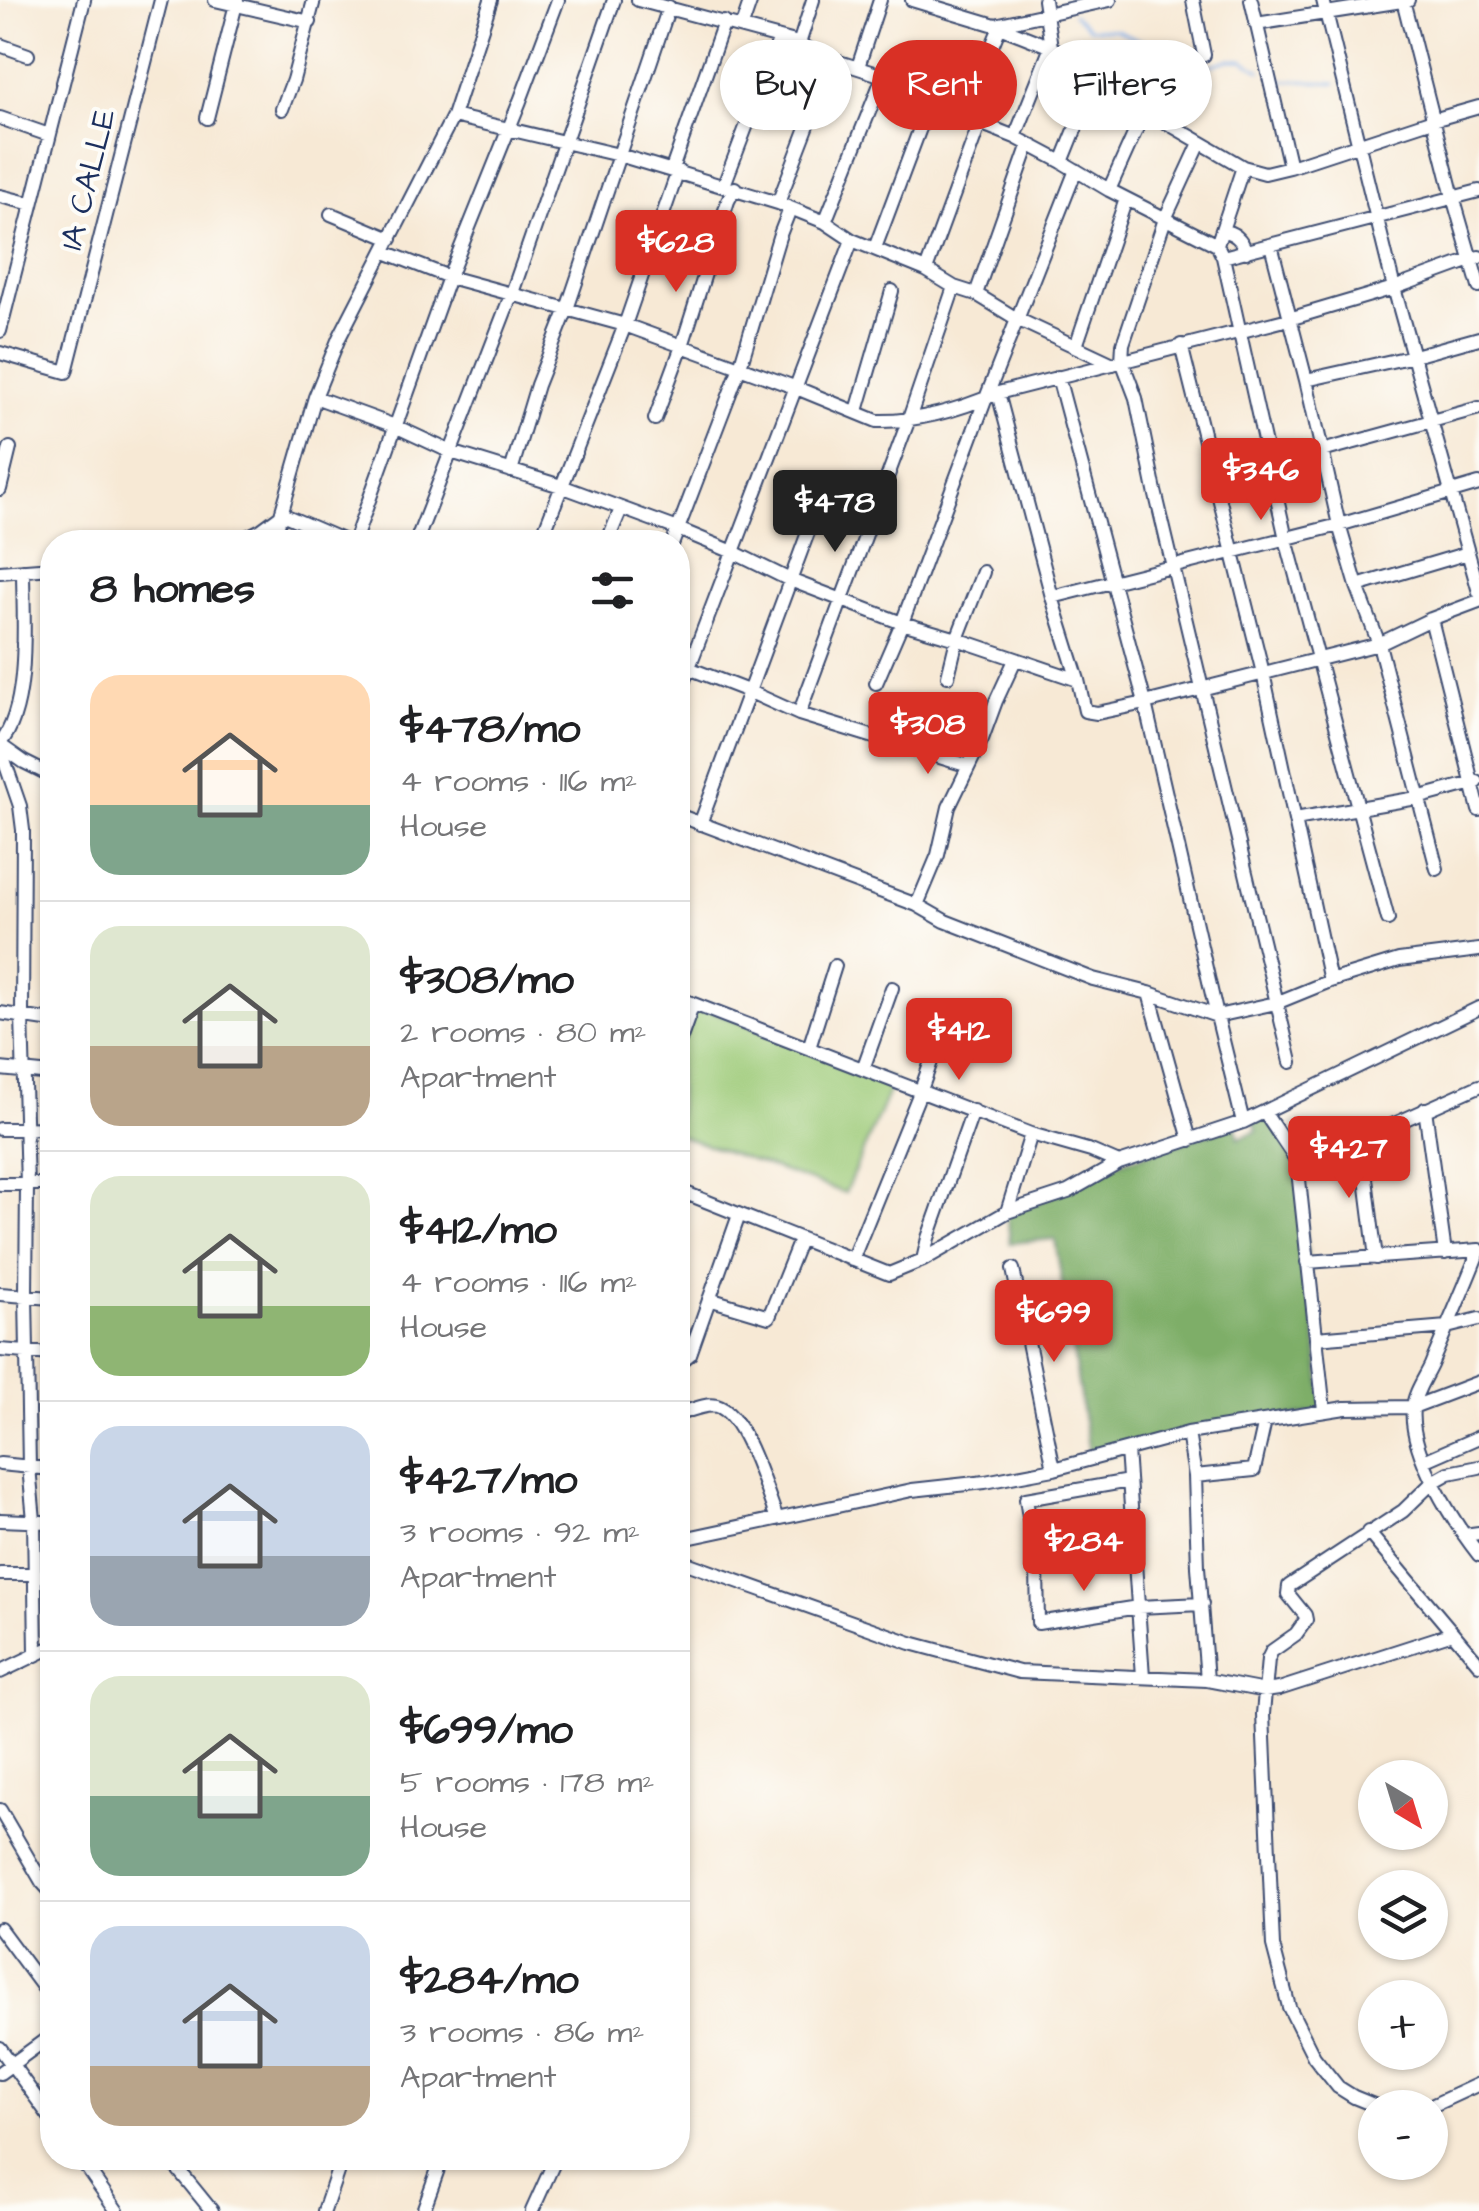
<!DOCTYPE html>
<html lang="en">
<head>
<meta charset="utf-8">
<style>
  body { margin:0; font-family:"Architects Daughter",sans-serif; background:#f2f2f2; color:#202124; height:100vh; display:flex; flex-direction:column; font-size:38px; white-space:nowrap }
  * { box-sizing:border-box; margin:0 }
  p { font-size:32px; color:#757577 }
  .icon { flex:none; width:55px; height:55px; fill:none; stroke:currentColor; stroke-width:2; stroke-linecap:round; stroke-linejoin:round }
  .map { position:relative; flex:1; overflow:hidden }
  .sheet { position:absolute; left:40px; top:530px; width:650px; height:1640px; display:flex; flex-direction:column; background:#fff; border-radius:40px; box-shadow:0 2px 8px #0004 }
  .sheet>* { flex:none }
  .banner { position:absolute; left:720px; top:40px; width:608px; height:90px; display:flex; gap:20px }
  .needle { width:65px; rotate:142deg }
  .controls { position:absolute; left:1358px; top:1760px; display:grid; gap:20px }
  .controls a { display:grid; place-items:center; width:90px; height:90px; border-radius:50%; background:#fff; box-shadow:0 2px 8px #0004; font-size:50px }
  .price { position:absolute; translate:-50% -85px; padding:0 22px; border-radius:10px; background:#d93025; color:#fff; font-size:32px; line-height:65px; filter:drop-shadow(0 2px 5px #0008) }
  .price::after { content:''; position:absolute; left:50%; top:60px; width:30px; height:22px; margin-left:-15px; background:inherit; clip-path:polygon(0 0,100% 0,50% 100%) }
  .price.current { background:#222; color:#fff }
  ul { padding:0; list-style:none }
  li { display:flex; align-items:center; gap:30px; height:250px; padding:0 50px }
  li+li { border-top:2px solid #e0e0e0 }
  li span { display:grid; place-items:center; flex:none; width:280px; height:200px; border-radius:30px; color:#555 }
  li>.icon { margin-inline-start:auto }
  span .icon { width:120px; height:120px; fill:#fffc; stroke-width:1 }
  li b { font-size:42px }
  h2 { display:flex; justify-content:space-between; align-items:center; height:120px; padding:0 50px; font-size:42px }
  .pill { padding:0 35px; border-radius:45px; background:#fff; box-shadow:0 2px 8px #0004; font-size:35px; line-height:90px }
  .pill.current { background:#d93025; color:#fff }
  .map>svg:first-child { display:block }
  .green { fill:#9dca78; stroke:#5c7c6b; stroke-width:2.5 }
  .forest { fill:#7eae68; stroke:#4c6e63; stroke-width:2.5 }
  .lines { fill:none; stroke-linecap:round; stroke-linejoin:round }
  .stream { stroke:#7eade8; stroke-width:2.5 }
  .minor-casing { stroke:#3c4b70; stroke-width:16 }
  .minor { stroke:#fff; stroke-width:12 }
  .labels { text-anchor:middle; stroke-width:8; stroke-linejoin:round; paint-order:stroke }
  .street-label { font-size:32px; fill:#1b2f5e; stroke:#fdfcf7 }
</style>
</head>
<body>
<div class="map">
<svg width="1479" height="2211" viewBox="0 0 1479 2211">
  <rect width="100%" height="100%" fill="#fdfcf7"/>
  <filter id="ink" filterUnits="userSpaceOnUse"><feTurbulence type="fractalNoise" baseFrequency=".01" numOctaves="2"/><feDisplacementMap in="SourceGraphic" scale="20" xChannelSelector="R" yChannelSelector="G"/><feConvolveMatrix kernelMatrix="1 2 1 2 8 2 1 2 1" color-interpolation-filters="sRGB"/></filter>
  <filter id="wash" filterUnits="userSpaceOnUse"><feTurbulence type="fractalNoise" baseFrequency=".0048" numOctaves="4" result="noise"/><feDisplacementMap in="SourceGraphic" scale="40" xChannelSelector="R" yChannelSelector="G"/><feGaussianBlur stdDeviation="2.25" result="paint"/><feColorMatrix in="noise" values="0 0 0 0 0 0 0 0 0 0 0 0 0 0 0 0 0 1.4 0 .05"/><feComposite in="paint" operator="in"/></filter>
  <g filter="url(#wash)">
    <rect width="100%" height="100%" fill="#f7e9d5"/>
    <!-- green -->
    <path class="green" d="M693,1004L894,1080L845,1193L678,1135V1046Z"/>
    <!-- forest -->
    <path class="forest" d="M1264,1112L1297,1161L1324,1411L1204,1431L1090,1460L1055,1239L1010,1243L1007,1212L1035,1204L1119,1163L1235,1125L1239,1138L1257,1131L1253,1118Z"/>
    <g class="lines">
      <!-- stream -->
      <path class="stream" d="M1073,14L1089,28L1117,30L1153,46L1177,64L1206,67L1228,60H1243L1261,71
        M1273,76L1282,80L1336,83"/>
    </g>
  </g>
  <g filter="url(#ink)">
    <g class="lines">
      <defs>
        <path id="minor" d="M215,0L310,22
          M638,0L791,41L833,60L877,74L980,123L1015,137L1062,162L1109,190L1217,245
          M912,0L995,25L1051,47L1098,73L1145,110L1243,167L1265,173L1290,167L1433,120L1479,107
          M1193,0L1204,55
          M1251,0L1290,167
          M1323,0L1394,288L1479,592
          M1403,0L1453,197L1479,287
          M1256,24L1408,0
          M995,25L1110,0
          M742,26L751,0
          M799,44L813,0
          M0,45L28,55
          M858,67L880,0
          M282,109L293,80L314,0
          M964,114L999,29
          M453,116L619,155L778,203L825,222L852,240L926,270L954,287L976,294L1017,319L1113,364
          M0,118L49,135
          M207,118L237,0
          M1015,137L1051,47L1044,0
          M1200,143L1165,219L1123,344L1122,361L1136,398L1155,491L1291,1062
          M1062,162L1098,73
          M1243,167L1217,245L1223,257L1286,539L1388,919
          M672,169L724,22
          M724,185L780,38
          M1109,190L1145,110
          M0,196L32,204
          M778,203L833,60
          M331,214L391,239
          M825,222L883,77
          M1222,231C1235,232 1242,240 1246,252
          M1271,245L1306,380L1339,525L1357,586L1379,644L1437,869
          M875,248L931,99
          M385,252L449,277L625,325L794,387L877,421C917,422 961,409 998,393L1289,319L1394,288L1479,257
          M1223,257L1479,191
          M926,270L980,123
          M976,294L1029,144
          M0,331L84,0
          M1181,345L1263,673L1330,981
          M1076,346L1126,199
          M0,353L66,372L161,0
          M1058,377L1145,703L1217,1016L1243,1122
          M1306,380L1414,356L1479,338
          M315,397L395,426L451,452L561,486L678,529L733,552L790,580L902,623L957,639L1078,680L1052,597L998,393
          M857,411L892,291
          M655,419L682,346L728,201L735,188
          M1322,451L1479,408
          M511,471L537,385L567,309L669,7
          M0,489L10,448
          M282,514L347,542
          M237,542L261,530L280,516
          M273,542L315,397L339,338L453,116L491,0
          M354,542L449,277L520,101L558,0
          M416,542L512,293L614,0
          M540,542L625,325L678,171
          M607,542L621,509
          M673,542L740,367L779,237L790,209
          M0,572L52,568
          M1357,586L1468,553
          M1052,597L1339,525L1479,484
          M1431,619L1479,810
          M678,664L748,691L799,714L969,766
          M46,674H52
          M948,676L957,639L983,572
          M1078,680L1085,711L1097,713L1145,703L1379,644L1431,619L1479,601
          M876,683L902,623L986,398L1076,170
          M678,696L852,240
          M799,714L909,419L954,287
          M0,743C31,708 23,616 23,570
          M0,745L24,762L52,776
          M0,748L20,806L23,830L22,1016L27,1185L26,1295L29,1467L34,1520L36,1654
          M678,815L917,905L945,921L1093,979L1149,993L1217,1016L1276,1003L1330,981L1399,960L1479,950
          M1295,819L1417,798L1477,782
          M700,824L823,492
          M917,905L938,855L949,807L982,739L996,701L1015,660
          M1149,993L1190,1140
          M678,998L1031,1134L1091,1151L1119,1163L1243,1122L1479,1008
          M0,1013L52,1021
          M678,1046L693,1004
          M809,1048L835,966
          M0,1069L52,1074
          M863,1069L892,988
          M1425,1109L1445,1253
          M1264,1112L1297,1161L1361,1139L1479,1086
          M0,1129L52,1128
          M1361,1139L1376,1258
          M1297,1161L1324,1411
          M0,1184H52
          M678,1190L889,1274L923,1260L1007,1212L1068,1192L1119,1163
          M1007,1212L1031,1134
          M678,1213L684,1193
          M1479,1250C1464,1289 1447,1326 1431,1365C1425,1378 1414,1393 1413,1408C1408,1451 1453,1522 1479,1555
          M852,1260L921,1090L950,1008
          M923,1260L928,1238L973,1111
          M1307,1262L1479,1250
          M1013,1269L1054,1469
          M0,1294L52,1298
          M709,1299L769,1317L800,1240
          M1316,1338L1447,1327L1479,1319
          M0,1350L52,1354
          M678,1364L690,1354L739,1215
          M678,1414C690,1411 705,1403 717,1406C744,1413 767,1493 777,1519
          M1188,1433L1195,1476L1198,1567L1207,1680
          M1127,1450L1143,1676
          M1424,1461L1479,1437
          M0,1464L52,1469
          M1195,1476L1254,1470L1265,1421
          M0,1520L52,1522
          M1368,1532L1479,1664
          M1464,1535L1479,1533
          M678,1540L912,1490L985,1482L1054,1469L1188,1433L1345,1408L1413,1407L1479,1382
          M1134,1553L1037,1567L1038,1623L1138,1607L1202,1604
          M678,1560L911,1643L1019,1672L1207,1680L1265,1691L1279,1689L1453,1633
          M1037,1567L1026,1499L1129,1481
          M0,1574H35L52,1578
          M0,1672L52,1647
          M0,1810L42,1882L52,1893
          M0,1929L52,1999
          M0,2048L52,2120
          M0,2073L52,2035
          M1381,2108L1354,2097L1338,2087L1314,2057L1289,2007L1273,1946L1263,1714L1268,1659L1272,1651L1296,1634L1306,1620L1305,1615L1288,1594L1289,1586L1403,1511L1433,1482L1449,1473L1479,1467
          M1427,2108L1479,2084
          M80,2158L117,2211
          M169,2158L212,2211
          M424,2208L442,2158
          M324,2211L342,2158
          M532,2211L556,2158"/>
      </defs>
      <!-- minor casing -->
      <use href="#minor" class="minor-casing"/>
      <!-- minor -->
      <use href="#minor" class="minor"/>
    </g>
  </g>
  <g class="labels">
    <!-- street labels -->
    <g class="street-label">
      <text transform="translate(87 179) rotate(-76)" y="11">1A CALLE</text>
    </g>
  </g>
</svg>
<div class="controls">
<a><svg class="needle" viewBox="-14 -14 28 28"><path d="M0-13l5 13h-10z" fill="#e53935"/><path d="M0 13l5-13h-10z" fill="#757577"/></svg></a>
<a><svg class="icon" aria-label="layers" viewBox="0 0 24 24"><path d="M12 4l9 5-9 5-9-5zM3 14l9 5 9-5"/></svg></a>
<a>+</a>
<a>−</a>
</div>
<b class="price" style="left:676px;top:295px">$628</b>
<b class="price" style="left:1261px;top:523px">$346</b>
<b class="price current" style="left:835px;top:555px">$478</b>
<b class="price" style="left:928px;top:777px">$308</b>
<b class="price" style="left:959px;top:1083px">$412</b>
<b class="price" style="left:1349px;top:1201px">$427</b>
<b class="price" style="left:1054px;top:1365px">$699</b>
<b class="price" style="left:1084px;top:1594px">$284</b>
<div class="banner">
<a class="pill">Buy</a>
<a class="pill current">Rent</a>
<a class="pill">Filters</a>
</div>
<section class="sheet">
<h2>8 homes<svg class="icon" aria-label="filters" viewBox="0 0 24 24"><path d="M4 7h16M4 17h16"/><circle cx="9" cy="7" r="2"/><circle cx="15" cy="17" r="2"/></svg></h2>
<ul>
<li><span style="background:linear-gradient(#ffd9b3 65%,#7fa58c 0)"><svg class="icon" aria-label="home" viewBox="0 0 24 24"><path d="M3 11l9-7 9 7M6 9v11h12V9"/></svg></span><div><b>$478/mo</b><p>4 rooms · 116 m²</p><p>House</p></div></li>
<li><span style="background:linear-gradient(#dfe7d0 60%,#b9a48a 0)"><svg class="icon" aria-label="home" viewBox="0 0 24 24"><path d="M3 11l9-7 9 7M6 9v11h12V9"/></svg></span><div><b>$308/mo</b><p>2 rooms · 80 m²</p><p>Apartment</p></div></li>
<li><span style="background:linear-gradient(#dfe7d0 65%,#8fb573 0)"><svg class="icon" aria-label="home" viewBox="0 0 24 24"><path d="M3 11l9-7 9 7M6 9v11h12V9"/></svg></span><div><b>$412/mo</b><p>4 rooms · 116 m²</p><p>House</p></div></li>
<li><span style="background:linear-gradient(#c9d6e8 65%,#9aa5b1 0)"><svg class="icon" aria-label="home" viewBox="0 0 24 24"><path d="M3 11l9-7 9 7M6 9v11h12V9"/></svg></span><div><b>$427/mo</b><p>3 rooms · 92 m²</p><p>Apartment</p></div></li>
<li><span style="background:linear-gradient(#dfe7d0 60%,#7fa58c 0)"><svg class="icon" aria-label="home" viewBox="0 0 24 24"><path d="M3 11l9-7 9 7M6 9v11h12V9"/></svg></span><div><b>$699/mo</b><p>5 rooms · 178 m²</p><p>House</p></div></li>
<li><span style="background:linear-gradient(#c9d6e8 70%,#b9a48a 0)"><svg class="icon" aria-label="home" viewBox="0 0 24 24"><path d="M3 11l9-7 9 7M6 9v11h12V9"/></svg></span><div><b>$284/mo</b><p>3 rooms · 86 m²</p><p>Apartment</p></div></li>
</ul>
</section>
</div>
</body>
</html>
